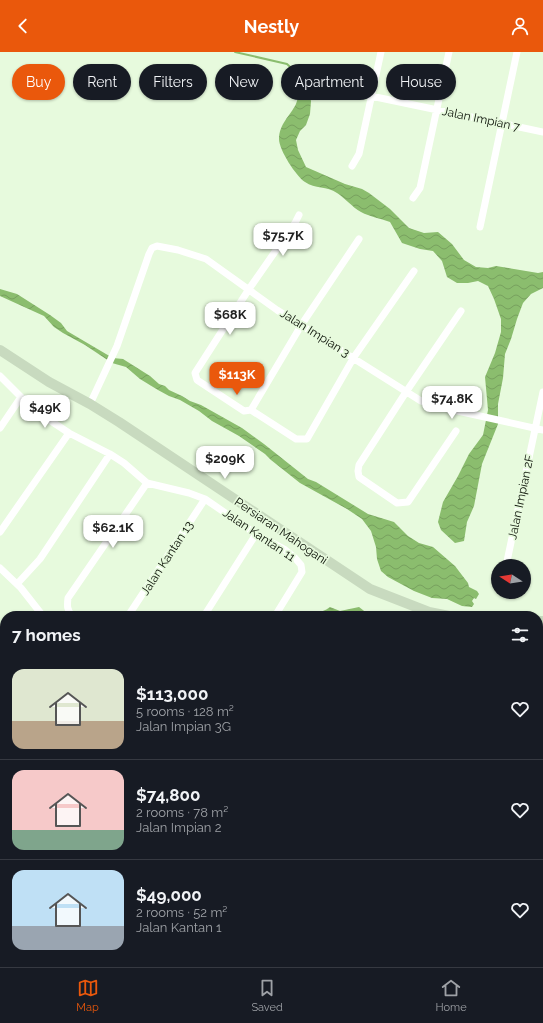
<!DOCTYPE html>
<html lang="en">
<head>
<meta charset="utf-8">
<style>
  body { margin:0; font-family:Raleway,sans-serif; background:#242831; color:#f1f3f6; height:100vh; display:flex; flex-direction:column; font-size:15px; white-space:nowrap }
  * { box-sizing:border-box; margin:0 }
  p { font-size:13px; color:#9ea1a6 }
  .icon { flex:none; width:22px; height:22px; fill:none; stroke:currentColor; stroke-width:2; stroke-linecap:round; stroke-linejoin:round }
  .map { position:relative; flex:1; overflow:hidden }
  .details { position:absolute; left:0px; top:559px; width:543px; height:356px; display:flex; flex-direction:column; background:#171b24; border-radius:16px 16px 0 0; box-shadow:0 1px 3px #0004 }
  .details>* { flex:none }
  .banner { position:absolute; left:12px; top:12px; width:519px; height:36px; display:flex; gap:8px }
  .needle { width:26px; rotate:282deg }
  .fabs { position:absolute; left:491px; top:507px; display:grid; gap:8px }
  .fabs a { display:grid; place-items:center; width:40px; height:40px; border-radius:50%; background:#171b24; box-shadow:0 1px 3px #0004; font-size:20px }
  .price { position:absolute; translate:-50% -34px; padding:0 9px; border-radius:8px; background:#fff; color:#222; font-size:13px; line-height:26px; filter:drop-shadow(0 1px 2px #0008) }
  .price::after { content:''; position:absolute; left:50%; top:24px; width:12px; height:9px; margin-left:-6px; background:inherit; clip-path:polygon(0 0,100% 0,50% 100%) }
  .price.on { background:#ea580c; color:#fff }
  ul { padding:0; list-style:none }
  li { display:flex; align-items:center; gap:12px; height:100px; padding:0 12px }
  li+li { border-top:1px solid #363941 }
  li span { display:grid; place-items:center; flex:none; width:112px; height:80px; border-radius:12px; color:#555 }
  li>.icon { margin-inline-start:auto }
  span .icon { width:48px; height:48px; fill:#fffc; stroke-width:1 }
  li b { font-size:17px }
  h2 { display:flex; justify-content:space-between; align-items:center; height:48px; padding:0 12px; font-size:17px }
  .pill { padding:0 14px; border-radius:18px; background:#171b24; box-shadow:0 1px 3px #0004; font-size:14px; line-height:36px }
  .pill.on { background:#ea580c; color:#fff }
  header { display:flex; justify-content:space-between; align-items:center; height:52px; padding:0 12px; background:#ea580c; color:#fff; font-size:18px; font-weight:700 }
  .tabs { display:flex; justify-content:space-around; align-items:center; height:56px; border-top:1px solid #363941; background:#171b24; font-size:11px; color:#9ea1a6 }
  .tabs a { display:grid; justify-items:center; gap:2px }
  .tabs .on { color:#ea580c }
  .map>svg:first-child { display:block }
  .pitch { fill:#c1e8ac }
  .water { fill:url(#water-waves) }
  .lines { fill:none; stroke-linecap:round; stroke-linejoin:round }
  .stream { stroke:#8bbd6e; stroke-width:2 }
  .street { stroke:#fff; stroke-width:7 }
  .secondary { stroke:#c8dabf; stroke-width:10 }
  .labels { text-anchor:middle; stroke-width:3.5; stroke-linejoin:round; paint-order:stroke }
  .street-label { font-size:12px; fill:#0b1107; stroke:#e7fadd }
</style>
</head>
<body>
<header><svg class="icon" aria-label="back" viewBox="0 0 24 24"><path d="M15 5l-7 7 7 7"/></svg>Nestly<svg class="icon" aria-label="person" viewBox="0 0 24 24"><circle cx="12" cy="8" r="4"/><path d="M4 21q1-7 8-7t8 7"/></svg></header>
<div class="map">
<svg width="543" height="915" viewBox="0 0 543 915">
  <defs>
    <pattern id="water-waves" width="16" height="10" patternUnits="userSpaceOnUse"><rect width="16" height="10" fill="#8bbd6e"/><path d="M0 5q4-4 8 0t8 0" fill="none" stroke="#77a15e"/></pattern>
  </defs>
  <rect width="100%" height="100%" fill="#e7fadd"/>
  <!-- pitch -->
  <path class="pitch" d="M538,590L543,591V645L538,644Z"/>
  <!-- water -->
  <path class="water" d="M304,23L311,49L310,62L306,73L300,79L296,88L298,98L306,115L345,132L362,137L369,141L390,157L409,176L424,181L438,180L452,192L464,208L476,215L488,216L496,214L538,221L543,220V236L531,242L523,251L517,267L511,287L505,302L503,326L498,352V372L482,412L474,454L467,470L464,489L455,491L441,478L438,470L443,450L458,424L469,402L483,383L488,358L485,325L495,301L501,280V267L494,247L488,234L478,229L468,231H457L447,225L442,209L433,199L420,197L402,191L390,170C380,166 370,165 361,160C352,155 345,146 337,141C327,134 315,137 305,130C296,124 279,98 279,87C279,72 290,64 296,52C300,42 298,31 304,23Z
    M0,237L17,242L50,263L61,271L67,279L106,302L113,306L123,307L150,324L159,332L165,334L169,338L182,344L190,349L201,353L242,376L264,392L308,427L316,430L368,462L394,470L408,484L419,491L433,495L455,514L468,531L469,535L477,539L479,542L476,547L474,546L472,549L474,552L472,555L462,554L447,547L432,546L414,539L388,525L381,519L377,507L376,495L371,479L362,467L347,457L300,431L271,408L265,402L239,384L212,369L199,359L180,348L169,344L158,338L140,327L126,315L112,311L85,293L63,281L54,275L44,264L0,244Z
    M330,555L340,559L359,555L368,562L367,564H302C312,559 320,563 330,555Z"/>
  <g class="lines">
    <!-- stream -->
    <path class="stream" d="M235,0L287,12L302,26"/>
    <!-- street -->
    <path class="street" d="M323,34L543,80
      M352,114L359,102L381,0
      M413,146L420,136L449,0
      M299,163L295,171L249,237L195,321L197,328L244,359L251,358L296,387H307L354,305L414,219
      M480,175L517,0
      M0,324L21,345L39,361L69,381L110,402L124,411L147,431L189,441L205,447L256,482L284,497L295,506L301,513L302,520L275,564
      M90,352L117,294L149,202L152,196L157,194L178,198L206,207L277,258L421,349L435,354L543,378
      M251,358L302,272L359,187
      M0,376L21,345
      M456,379L408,450L397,451L359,425L358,419L359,413L406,340L461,259
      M0,480L69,381
      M506,514L543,340
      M0,516L21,536L43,564
      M17,532L40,507L110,402
      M72,564C67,558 67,554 68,546L147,431
      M128,564L205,447
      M204,564L256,482
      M0,649L5,626
      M0,861L5,837
      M538,861L543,860
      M82,910L102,915
      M447,910L448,915
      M62,915L63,910"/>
    <!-- secondary -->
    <path class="secondary" d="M0,298L49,330L90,352L119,370L370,537L429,560L449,564
      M538,569H543
      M538,812L543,811
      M538,825L543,824
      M232,910L239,915
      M168,915L173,910
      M181,915L187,910
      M294,915L301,910"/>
  </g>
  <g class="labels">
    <!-- street labels -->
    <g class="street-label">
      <text transform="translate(481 67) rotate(12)" y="4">Jalan Impian 7</text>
      <text transform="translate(315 281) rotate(32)" y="4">Jalan Impian 3</text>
      <text transform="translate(521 445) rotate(-78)" y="4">Jalan Impian 2F</text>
      <text transform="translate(281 479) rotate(34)" y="4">Persiaran Mahogani</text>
      <text transform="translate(259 483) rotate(34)" y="4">Jalan Kantan 11</text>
      <text transform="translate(167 506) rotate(-57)" y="4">Jalan Kantan 13</text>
    </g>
  </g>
</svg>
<div class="fabs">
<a><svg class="needle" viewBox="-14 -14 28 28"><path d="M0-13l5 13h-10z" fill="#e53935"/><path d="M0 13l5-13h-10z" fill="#9ea1a6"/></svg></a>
</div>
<b class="price" style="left:283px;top:205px">$75.7K</b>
<b class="price" style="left:230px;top:284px">$68K</b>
<b class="price on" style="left:237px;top:344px">$113K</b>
<b class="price" style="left:452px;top:368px">$74.8K</b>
<b class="price" style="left:45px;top:377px">$49K</b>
<b class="price" style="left:225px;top:428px">$209K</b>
<b class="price" style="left:113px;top:497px">$62.1K</b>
<div class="banner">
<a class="pill on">Buy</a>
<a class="pill">Rent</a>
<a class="pill">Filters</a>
<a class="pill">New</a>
<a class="pill">Apartment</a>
<a class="pill">House</a>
</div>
<section class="details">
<h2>7 homes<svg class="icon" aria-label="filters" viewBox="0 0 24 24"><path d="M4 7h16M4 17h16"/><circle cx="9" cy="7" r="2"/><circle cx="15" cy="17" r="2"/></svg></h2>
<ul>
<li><span style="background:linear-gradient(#dfe7d0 65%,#b9a48a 0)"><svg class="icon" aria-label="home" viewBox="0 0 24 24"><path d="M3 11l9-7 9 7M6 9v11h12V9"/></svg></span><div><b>$113,000</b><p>5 rooms · 128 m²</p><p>Jalan Impian 3G</p></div><svg class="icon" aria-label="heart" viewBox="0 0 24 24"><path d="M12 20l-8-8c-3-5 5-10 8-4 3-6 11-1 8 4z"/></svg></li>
<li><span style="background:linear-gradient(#f6c9c9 75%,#7fa58c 0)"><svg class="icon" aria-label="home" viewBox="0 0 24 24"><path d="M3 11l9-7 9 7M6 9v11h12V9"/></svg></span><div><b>$74,800</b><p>2 rooms · 78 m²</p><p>Jalan Impian 2</p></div><svg class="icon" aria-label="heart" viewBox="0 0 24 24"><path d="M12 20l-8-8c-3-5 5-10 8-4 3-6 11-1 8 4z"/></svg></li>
<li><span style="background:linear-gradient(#bfe0f5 70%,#9aa5b1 0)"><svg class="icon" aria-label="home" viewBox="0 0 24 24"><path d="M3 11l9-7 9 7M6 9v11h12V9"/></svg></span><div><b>$49,000</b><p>2 rooms · 52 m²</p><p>Jalan Kantan 1</p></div><svg class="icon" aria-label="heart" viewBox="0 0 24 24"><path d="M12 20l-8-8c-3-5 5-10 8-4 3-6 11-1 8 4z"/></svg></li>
</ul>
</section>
</div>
<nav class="tabs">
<a class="on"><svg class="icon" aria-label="map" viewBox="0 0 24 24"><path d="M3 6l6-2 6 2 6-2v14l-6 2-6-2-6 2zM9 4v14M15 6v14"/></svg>Map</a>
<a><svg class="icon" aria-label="saved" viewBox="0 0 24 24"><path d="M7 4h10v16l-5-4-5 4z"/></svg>Saved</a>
<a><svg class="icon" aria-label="home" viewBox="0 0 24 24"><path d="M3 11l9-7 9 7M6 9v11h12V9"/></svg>Home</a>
</nav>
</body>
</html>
